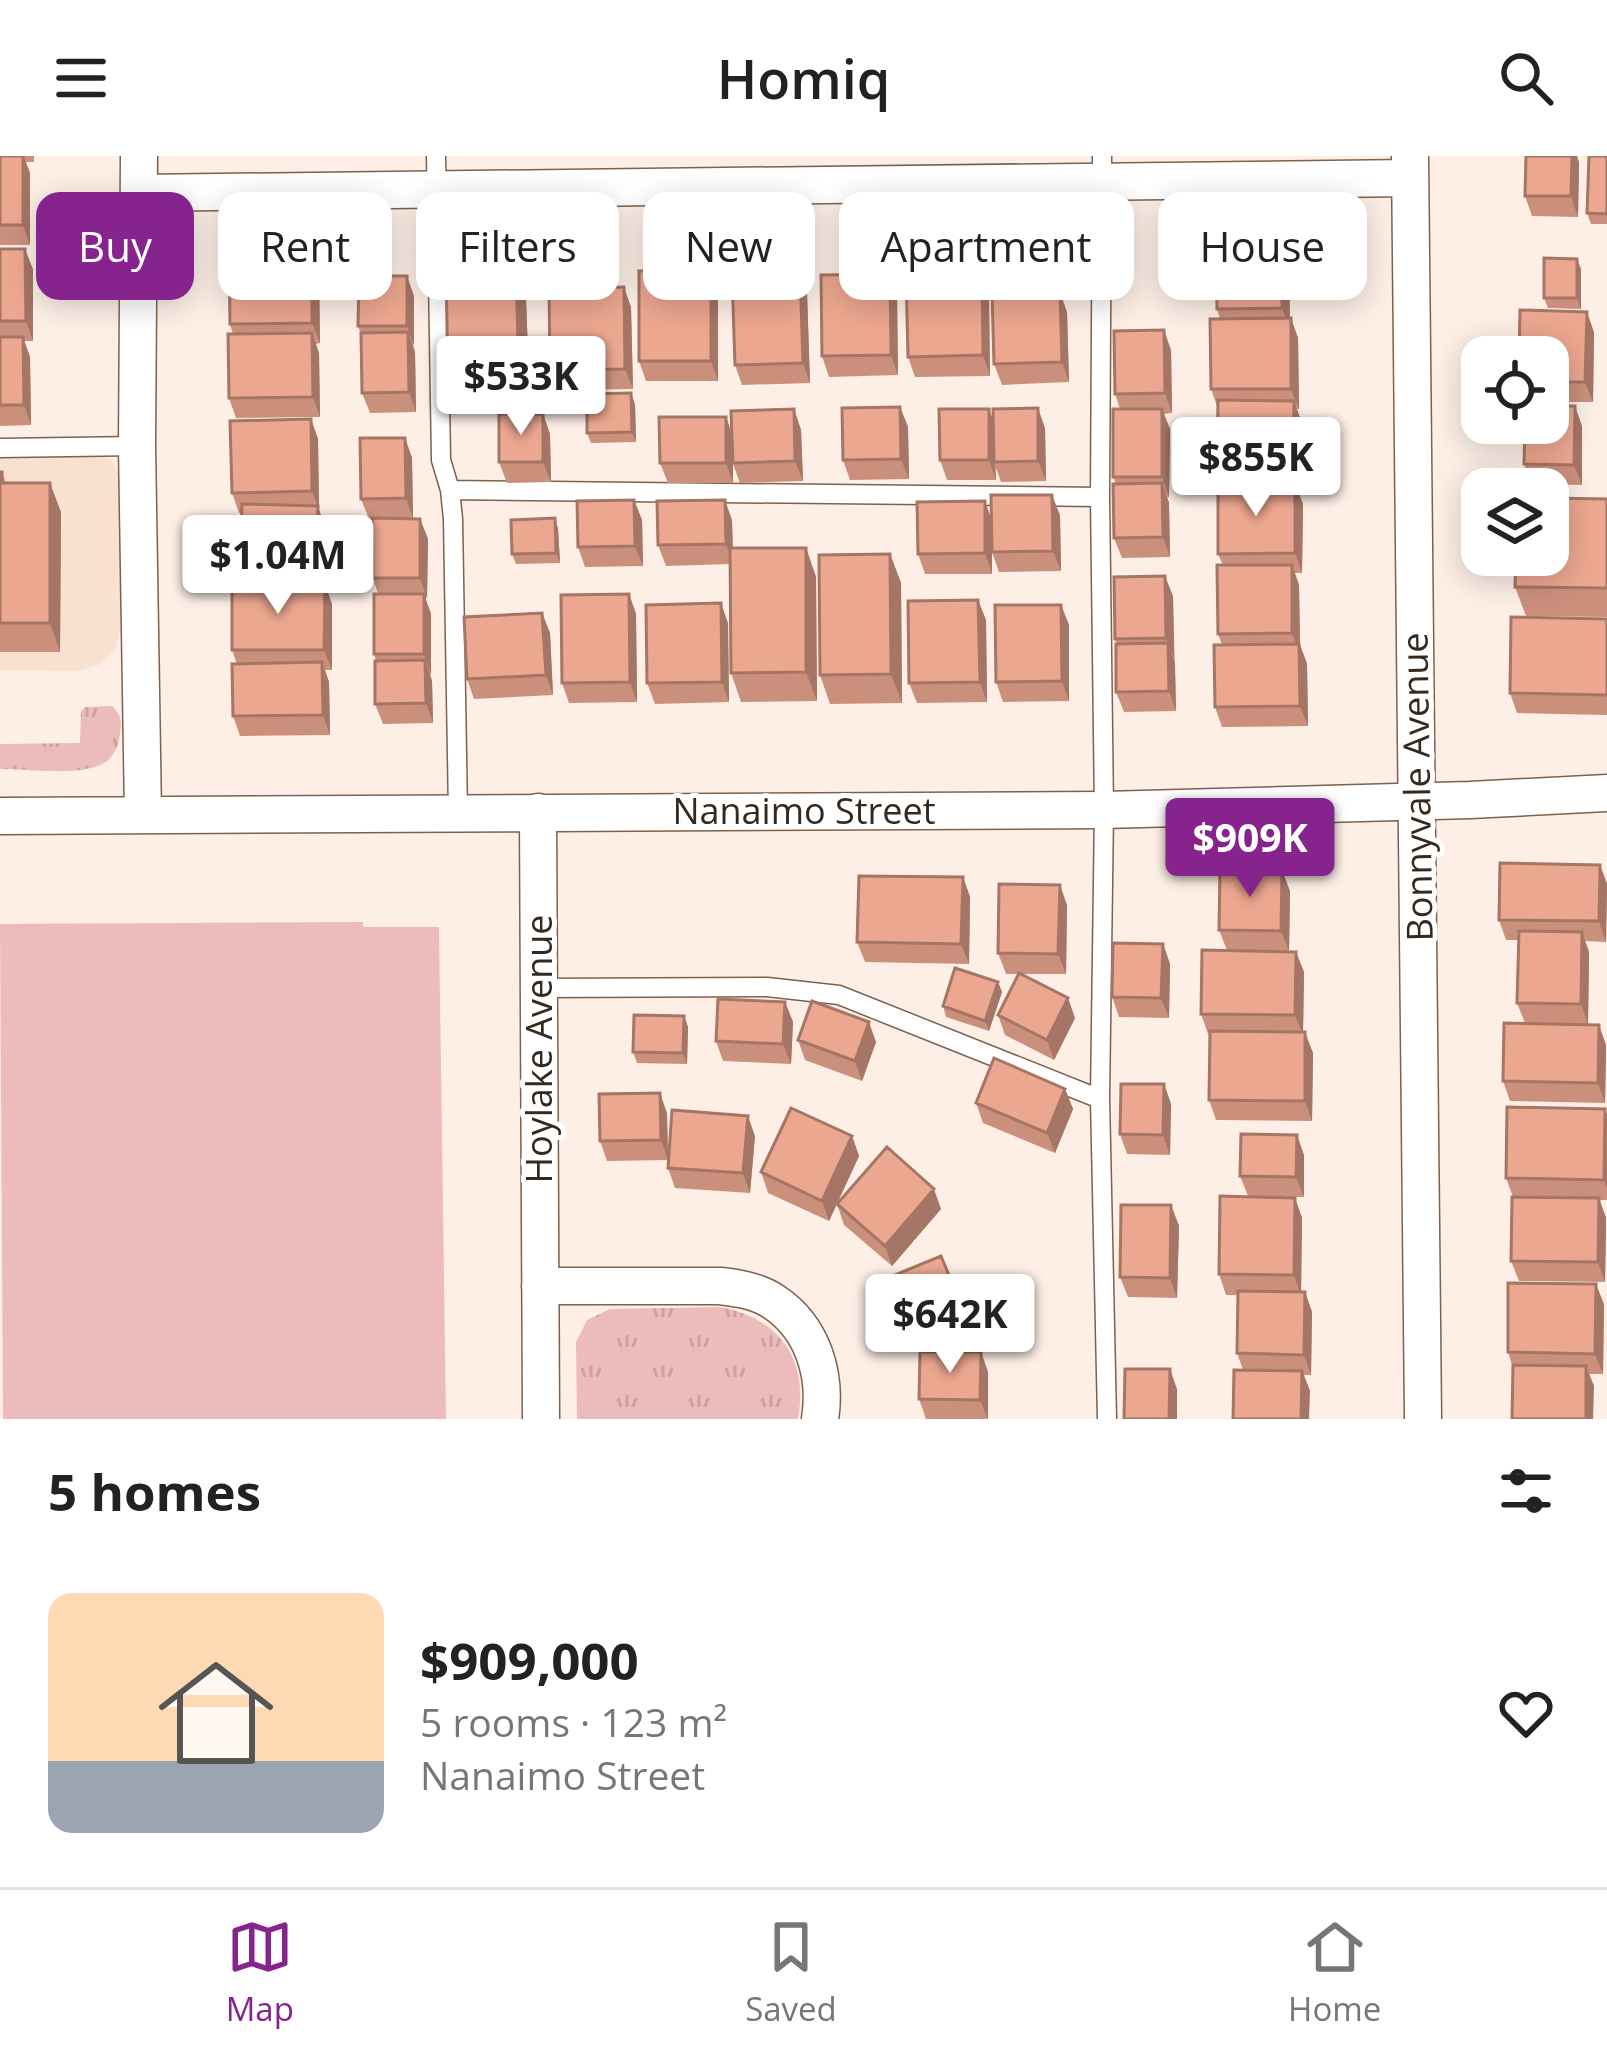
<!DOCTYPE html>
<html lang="en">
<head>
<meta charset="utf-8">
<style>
  body { margin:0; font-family:"Open Sans",sans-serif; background:#f6f6f6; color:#222; height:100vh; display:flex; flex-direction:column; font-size:45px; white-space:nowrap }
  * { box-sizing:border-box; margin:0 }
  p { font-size:39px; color:#767676 }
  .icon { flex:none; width:66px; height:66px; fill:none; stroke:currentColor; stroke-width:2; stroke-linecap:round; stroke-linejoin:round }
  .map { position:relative; height:1263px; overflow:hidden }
  .sheet { display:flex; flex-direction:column; background:#fff; flex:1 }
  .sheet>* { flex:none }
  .banner { position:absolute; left:36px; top:36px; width:1536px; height:108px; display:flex; gap:24px }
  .fabs { position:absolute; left:1461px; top:180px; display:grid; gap:24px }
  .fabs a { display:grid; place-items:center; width:108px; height:108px; border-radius:24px; background:#fff; box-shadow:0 6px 30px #0003; font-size:60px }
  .price { position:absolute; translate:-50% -102px; padding:0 27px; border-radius:12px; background:#fff; color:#222; font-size:39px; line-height:78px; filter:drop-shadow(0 3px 6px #0008) }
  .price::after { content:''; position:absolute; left:50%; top:72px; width:36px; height:27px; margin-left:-18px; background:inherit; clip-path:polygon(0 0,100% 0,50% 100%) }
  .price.current { background:#86238c; color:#fff }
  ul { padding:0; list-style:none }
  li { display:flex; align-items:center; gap:36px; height:300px; padding:0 48px }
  li span { display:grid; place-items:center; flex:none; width:336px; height:240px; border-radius:24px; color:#555 }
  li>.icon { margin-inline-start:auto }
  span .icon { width:144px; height:144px; fill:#fffc; stroke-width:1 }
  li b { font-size:51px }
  h2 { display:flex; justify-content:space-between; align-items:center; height:144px; padding:0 48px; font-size:51px }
  .chip { padding:0 42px; border-radius:24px; background:#fff; box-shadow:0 6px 30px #0003; font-size:42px; line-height:108px }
  .chip.current { background:#86238c; color:#fff }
  header { display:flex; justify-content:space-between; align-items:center; height:156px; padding:0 48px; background:#fff; font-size:54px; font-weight:600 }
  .tab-bar { display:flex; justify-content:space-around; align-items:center; height:168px; border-top:3px solid #e0e0e0; background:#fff; font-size:33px; color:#767676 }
  .tab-bar a { display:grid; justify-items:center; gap:6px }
  .tab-bar .current { color:#86238c }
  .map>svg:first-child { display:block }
  .built { fill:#f9e1d0 }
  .grass { fill:url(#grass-tufts) }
  .pitch { fill:#ecbcba }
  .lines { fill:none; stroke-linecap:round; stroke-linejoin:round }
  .service-casing { stroke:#7d614c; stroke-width:21 }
  .minor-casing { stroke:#7d614c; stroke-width:39 }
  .service { stroke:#fff; stroke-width:18 }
  .minor { stroke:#fff; stroke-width:36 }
  .wall { fill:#cb907c }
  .shaded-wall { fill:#a57565 }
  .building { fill:#eca790; stroke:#a57565; stroke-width:3 }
  .labels { text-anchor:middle; stroke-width:10; stroke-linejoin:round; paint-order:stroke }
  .street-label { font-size:36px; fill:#35281f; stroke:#fff }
</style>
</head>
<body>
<header><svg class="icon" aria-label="menu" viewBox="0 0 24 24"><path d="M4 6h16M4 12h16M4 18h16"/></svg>Homiq<svg class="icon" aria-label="search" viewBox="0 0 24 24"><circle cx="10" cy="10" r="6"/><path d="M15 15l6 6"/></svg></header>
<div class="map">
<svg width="1607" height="1263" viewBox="0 0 1607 1263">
  <defs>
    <pattern id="grass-tufts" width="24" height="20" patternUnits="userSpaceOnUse" patternTransform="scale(3)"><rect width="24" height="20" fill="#ecbcba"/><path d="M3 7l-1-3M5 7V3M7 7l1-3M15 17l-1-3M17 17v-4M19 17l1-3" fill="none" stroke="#cba29f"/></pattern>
  </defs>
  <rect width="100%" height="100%" fill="#fdefe6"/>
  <!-- built -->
  <path class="built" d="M0,299H99L111,304L119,318L121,465L116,492L101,508L78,515L0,514Z"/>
  <!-- grass -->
  <path class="grass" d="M112,550C121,559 122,564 120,577C119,590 113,604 100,609C76,620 27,613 0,613V588L80,587L81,555L85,551Z
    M720,1151C780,1162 809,1204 798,1263H577L576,1186L587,1164L610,1153Z"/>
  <!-- pitch -->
  <path class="pitch" d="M363,766V771H439L446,1263H3L0,768Z"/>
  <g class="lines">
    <defs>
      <path id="service" d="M436,0L441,304L450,334L1100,341
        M1102,0L1100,341L1104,654L1100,943L1107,1263
        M0,292L137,290
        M450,334L453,363L458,657
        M539,832L767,831L839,839L1100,943"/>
      <path id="minor" d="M139,0L137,290L143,659
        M1410,1L1423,1263
        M139,37L1410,22
        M538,656L541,1263
        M0,660L1104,654L1470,644L1607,637
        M540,1130H720C738,1132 758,1135 774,1146C813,1172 827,1219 820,1263"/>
    </defs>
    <!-- service casing -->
    <use href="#service" class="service-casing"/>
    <!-- minor casing -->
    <use href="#minor" class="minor-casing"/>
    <!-- service -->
    <use href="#service" class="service"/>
    <!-- minor -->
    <use href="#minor" class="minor"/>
  </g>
  <!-- wall -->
  <path class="wall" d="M0,0H34V6H26L30,17V89H0Z
    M1607,0V68H1591L1587,57Z
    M1579,6L1578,61L1532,60L1525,40Z
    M0,93L33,113V185H24L30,201L31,269L0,270Z
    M1289,109L1290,162L1298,182L1299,253H1297L1301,265L1300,336H1298L1303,348L1302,417H1295L1299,429L1300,489L1307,508L1308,570L1222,571L1215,551L1222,489L1218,478L1223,409L1218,398L1222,329L1217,316L1218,253L1211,233L1220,163L1217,153Z
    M1581,113V153L1548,152L1544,142Z
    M711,115L718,135V225H646L639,205Z
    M982,116L989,137L990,220L915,221L908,201Z
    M319,117L320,187L316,188L319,197L320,261L236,262L229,242L233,178L230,168Z
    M807,136L810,227L742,229L735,209Z
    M897,138L898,219L829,221L822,200Z
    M414,140L413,190L415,196L416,256L370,257L362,237L361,178L358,170Z
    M526,142L530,253L459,255L448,226Z
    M631,151L633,233L557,234L550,214Z
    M1067,156L1069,226L1002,229L994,208Z
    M1594,176L1593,246H1548V201Z
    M1171,194L1172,257L1164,258L1170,273L1169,341H1167L1169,347L1170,401L1122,402L1114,382L1116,328L1113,321L1120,253L1115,238Z
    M635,248L636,286L591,287L587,277Z
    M900,251L908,271L909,323L850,324L843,304Z
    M794,253L801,274L803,325L740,327L733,308V327H668L660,307L726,261L732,278Z
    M989,253L993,265L1045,272L1046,325L1001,326L996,312V324H947L940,304Z
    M543,258L550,278L551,326L507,327L499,306Z
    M311,263L318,283L319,354L325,370L323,428L332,448V514H325L329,526L330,579L240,580L233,560L237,508L232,494L245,428L240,414L242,357H239L232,337Z
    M1582,270V329L1531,328L1524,308Z
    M405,282L412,302L413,362L420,363L428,383L427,442H425L431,458V518H430L432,525L433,567L383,568L375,548L376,505L374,498L378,438L373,422L372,363H369L361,343Z
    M0,316H2L6,327L61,356L60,496H0Z
    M1607,343V461L1526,460L1515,431Z
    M634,344L642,364L643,410L585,411L578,391Z
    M985,345L991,363L1060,359L1061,415L999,416L992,396V418H925L918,398Z
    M555,362L558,373L560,407L516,408L512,398Z
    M732,364L733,392H806L816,421L817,545L741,546L731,517L730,408L666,410L658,389Z
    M890,398L901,427L902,547L830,548L820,519Z
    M629,438L636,458L637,546L569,547L562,527Z
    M1173,440L1176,555L1124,556L1116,536L1117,488L1115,483Z
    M978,444L986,464L987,546L917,547L909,527Z
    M1061,449L1069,469V545L1003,546L996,526Z
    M542,457L550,477L553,539L474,543L467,523Z
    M1607,463V559L1517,557L1510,537Z
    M728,467L729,546L655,548L647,527Z
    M1600,709L1607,728L1606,786L1585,785L1589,796L1588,868L1525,867L1517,847L1519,784H1506L1499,764Z
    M963,721L970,741L969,808L865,806L857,786Z
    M1290,735L1289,795L1227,794L1219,774Z
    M1067,749L1066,818H1020L1075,862L1054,904L1005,879L998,859L1019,818H1006L998,797Z
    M1163,788L1170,808L1169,862L1119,861L1112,841Z
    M1296,796L1304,816L1303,876L1313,897L1312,965L1216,964L1209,944L1210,878H1208L1201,858Z
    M998,826L1002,836L989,875L946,861L943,850Z
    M785,846L793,866L791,908L723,905L716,885Z
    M684,860L688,871L687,908L637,907L633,896Z
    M798,884L876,886L862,925L805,904Z
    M1606,889L1605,947L1510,945L1503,925Z
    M1164,928L1171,948L1170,999L1127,998L1120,978Z
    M1065,933L1073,953L1055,997L983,967L976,947Z
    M1605,953L1607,959V1044H1599L1606,1062L1605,1126L1519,1125L1511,1105L1513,1041L1506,1022Z
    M667,957L668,1004L607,1005L600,985Z
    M755,980L750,1037L675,1032L668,1012Z
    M852,980L859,1000L829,1065L768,1037L761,1016Z
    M1304,999V1041L1248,1040L1240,1020Z
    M1295,1042L1302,1062L1301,1136H1305L1312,1156L1311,1219H1304L1310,1235L1243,1214L1237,1197L1238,1139H1226L1219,1118Z
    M837,1048L941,1053L892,1110L844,1069Z
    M1171,1049L1179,1070L1177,1142L1128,1141L1120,1121Z
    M890,1121L961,1148L968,1168L917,1189Z
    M1604,1148L1603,1218H1589L1594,1230L1513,1212L1508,1196Z
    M981,1196L988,1216V1263H926L919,1243Z"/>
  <!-- shaded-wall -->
  <path class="shaded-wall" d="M23,0L30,17V89L23,69Z
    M1572,0H1577L1579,6L1578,61L1571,40Z
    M1281,89L1289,109L1290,172L1282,152Z
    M25,93L33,113V185L26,165Z
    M312,97L319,117L320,187L312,167Z
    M1577,103L1581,113V153L1577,142Z
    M516,113L526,142L530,253L519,224Z
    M711,115L718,135V225L711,205Z
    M800,116L807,136L810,227L803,207Z
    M982,116L989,137L990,220L983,199Z
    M890,118L897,138L898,219L891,199Z
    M407,120L414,140V190L407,170Z
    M624,131L631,151L633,233L625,213Z
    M1060,136L1067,156L1069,226L1062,206Z
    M1587,156L1594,176L1593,246L1585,226Z
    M1291,162L1298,182L1299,253L1291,233Z
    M1164,174L1171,194L1172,257L1165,237Z
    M408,176L415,196L416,256L409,236Z
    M312,177L319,197L320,261L313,241Z
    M23,181L30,201L31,269L24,249Z
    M631,237L635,248L636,286L632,276Z
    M1294,245L1301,265L1300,336L1293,316Z
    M1575,250L1582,270V329L1574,309Z
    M900,251L908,271L909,323L901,303Z
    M1038,252L1045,272L1046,325L1038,305Z
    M794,253L801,274L803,325L795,305Z
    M989,253L996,273L994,306L996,324L989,304Z
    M1162,253L1170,273L1169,341L1162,321Z
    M543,258L550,278L551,326L543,306Z
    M726,261L733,281V327L726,307Z
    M311,263L318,283L319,354L325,370L323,436L316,416L318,351L312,335Z
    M405,282L412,302L413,362L406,342Z
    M50,327L61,356L60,496L50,467Z
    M1162,327L1169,347L1170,401L1163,381Z
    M1295,328L1303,348L1302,417L1295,397Z
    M1052,339L1060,359L1061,415L1053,395Z
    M634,344L642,364L643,410L635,390Z
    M725,344L732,364L733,408L726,388Z
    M985,345L992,365V418L985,397Z
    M555,362L558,373L560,407L556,397Z
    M420,363L428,383L427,442L420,422Z
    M806,392L816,421L817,545L806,516Z
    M890,398L901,427L902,547L891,518Z
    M1292,409L1299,429L1300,489L1307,508L1308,570L1300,550V497L1292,477Z
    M1165,420L1173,440L1174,502L1166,482Z
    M325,428L332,448V514L324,494Z
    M424,438L431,458V518L424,498Z
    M629,438L636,458L637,546L630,526Z
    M978,444L986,464L987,546L980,526Z
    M721,447L728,467L729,546L722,526Z
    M1061,449L1069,469V545L1062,525Z
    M542,457L550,477L553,539L546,519Z
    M1168,487L1175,507L1176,555L1169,535Z
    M425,504L432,525L433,567L426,547Z
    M322,506L329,526L330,579L323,559Z
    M1600,709L1607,728L1606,786L1599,765Z
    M1282,714L1290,735L1289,795L1281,775Z
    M963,721L970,741L969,808L961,788Z
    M1060,729L1067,749L1066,818L1058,798Z
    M1582,776L1589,796L1588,868L1581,848Z
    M1163,788L1170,808L1169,862L1161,842Z
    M1296,796L1304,816L1303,879L1295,859Z
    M998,826L1002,836L989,875L985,865Z
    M1068,842L1075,862L1054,904L1047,884Z
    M785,846L793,866L791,908L783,888Z
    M684,860L688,871L687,908L683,897Z
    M869,866L876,886L862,925L855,905Z
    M1599,869L1606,889L1605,947L1598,927Z
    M1305,876L1313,897L1312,965L1305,945Z
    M1164,928L1171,948L1170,999L1163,979Z
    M1065,933L1073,953L1055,997L1047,977Z
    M660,937L667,957L668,1004L661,984Z
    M1605,953L1607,959V1032L1604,1024Z
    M748,960L755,980L750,1037L743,1017Z
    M1297,979L1304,999V1041L1296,1021Z
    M852,980L859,1000L829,1065L822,1045Z
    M934,1033L941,1053L892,1110L885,1090Z
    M1295,1042L1302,1062L1301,1140L1294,1119Z
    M1599,1042L1606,1062L1605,1126L1598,1106Z
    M1171,1049L1179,1070L1177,1142L1170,1122Z
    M1596,1128L1604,1148L1603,1218L1595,1198Z
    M1305,1136L1312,1156L1311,1219L1304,1199Z
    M981,1196L988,1216V1263L980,1244Z
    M1586,1210L1594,1230L1593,1263H1586Z
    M1170,1213L1177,1233V1263H1169Z
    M1302,1215L1310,1235L1309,1263H1301Z"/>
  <!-- building -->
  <path class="building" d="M0,0H23V69H0Z
    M1526,0H1572L1571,40H1525Z
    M1589,0H1607V58L1587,57Z
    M1281,89L1282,152L1217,153L1216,90Z
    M0,93H25L26,165H0Z
    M229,97H312V167L230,168Z
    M1544,102L1577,103V142H1544Z
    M516,113L519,224L448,226L446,115Z
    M639,115H711V205H639Z
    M800,116L803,207L735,209L732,119Z
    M982,116L983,199L908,201L906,118Z
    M890,118L891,199L822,200L821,119Z
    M359,120H407V170H358Z
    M624,131L625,213L550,214L549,132Z
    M1060,136L1062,206L994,208L992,138Z
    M1520,154L1587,156L1585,226H1548V201H1519Z
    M1291,162V233H1211L1210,163Z
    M1164,174L1165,237L1115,238L1114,175Z
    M408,176L409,236L362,237L361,177Z
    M312,177L313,241L229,242L228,178Z
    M0,181H23L24,249H0Z
    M631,237L632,276L587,277V238Z
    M1218,244L1294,245L1293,316H1217Z
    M1548,250H1575L1574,309L1524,308L1525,267H1548Z
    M900,251L901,303L843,304L842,252Z
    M1038,252V305L994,306L993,253Z
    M794,253L795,305L733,307L731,255Z
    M939,253H989V304H940Z
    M1113,253H1162V321H1113Z
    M499,258H543V306H499Z
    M659,261H726V307H660Z
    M311,263L312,335L232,337L230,265Z
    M360,282H405L406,342L361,343Z
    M0,316H2V327H50V467H0Z
    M1162,327L1163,381L1114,382L1113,328Z
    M1295,328V397L1218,398V329Z
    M991,339H1052L1053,395L992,396Z
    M1548,342L1607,343V432L1515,431L1516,399H1548Z
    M634,344L635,390L578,391L577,345Z
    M725,344L726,388L658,389L657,345Z
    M985,345V397L918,398L917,346Z
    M242,348L318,350L316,416L240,414Z
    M372,362L420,363V422H373Z
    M555,362L556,397L512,398L511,364Z
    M730,392H806V516L731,517Z
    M890,398L891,518L820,519L819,399Z
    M1217,409H1292V477L1218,478Z
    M1165,420L1166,482L1115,483L1114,421Z
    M232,428H325L324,494H232Z
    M374,438H424V498H374Z
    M629,438L630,526L562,527L561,439Z
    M978,444L980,526L909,527L908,445Z
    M721,447L722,526L647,527L646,449Z
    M995,449H1061L1062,525L996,526Z
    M542,457L546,519L467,523L464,461Z
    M1511,461L1607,463V539L1510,537Z
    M1168,487L1169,535L1116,536V488Z
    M1299,488L1300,550L1215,551L1214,489Z
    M425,504L426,547L375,548V505Z
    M322,506L323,559L233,560L232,508Z
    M1500,707L1600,709L1599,765L1499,764Z
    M1220,713L1282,714L1281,775L1219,774Z
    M859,720L963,721L961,788L857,786Z
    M999,728L1060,729L1058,798L998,797Z
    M1519,775L1582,776L1581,848L1517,847Z
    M1113,787L1163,788L1161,842L1112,841Z
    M1202,794L1296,796L1295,859L1201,858Z
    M955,812L998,826L985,865L943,850Z
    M1019,817L1068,842L1047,884L998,859Z
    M718,843L785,846L783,888L716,885Z
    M812,845L869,866L855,905L798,884Z
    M634,859L684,860L683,897L633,896Z
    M1504,867L1599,869L1598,927L1503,925Z
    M1210,875L1305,876V945L1209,944Z
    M994,902L1065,933L1047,977L976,947Z
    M1121,928H1164L1163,979L1120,978Z
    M660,937L661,984L600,985L599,938Z
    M1507,951L1605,953L1604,1024L1506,1022Z
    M791,952L852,980L822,1045L761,1016Z
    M672,954L748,960L743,1017L668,1012Z
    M1241,978L1297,979L1296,1021L1240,1020Z
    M887,991L934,1033L885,1090L837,1048Z
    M1220,1040L1295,1042L1294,1119L1219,1118Z
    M1512,1041L1599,1042L1598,1106L1511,1105Z
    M1121,1049H1171L1170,1122L1120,1121Z
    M941,1100L961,1148L909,1169L890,1121Z
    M1508,1127L1596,1128L1595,1198L1508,1196Z
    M1238,1135L1305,1136L1304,1199L1237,1197Z
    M920,1196H981L980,1244L919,1243Z
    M1513,1209L1586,1210V1263H1512Z
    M1125,1213H1170L1169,1263H1124Z
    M1234,1214L1302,1215L1301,1263H1233Z"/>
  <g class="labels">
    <!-- street labels -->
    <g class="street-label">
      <text transform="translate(1417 631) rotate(-91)" y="13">Bonnyvale Avenue</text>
      <text x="804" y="668">Nanaimo Street</text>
      <text transform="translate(539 893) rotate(-90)" y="13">Hoylake Avenue</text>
    </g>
  </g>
</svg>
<div class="fabs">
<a><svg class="icon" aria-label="locate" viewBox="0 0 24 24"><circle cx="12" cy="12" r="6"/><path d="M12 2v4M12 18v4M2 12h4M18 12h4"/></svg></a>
<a><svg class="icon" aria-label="layers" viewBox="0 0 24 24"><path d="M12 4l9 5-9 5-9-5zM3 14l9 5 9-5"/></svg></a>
</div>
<b class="price" style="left:521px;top:282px">$533K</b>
<b class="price" style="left:1256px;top:363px">$855K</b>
<b class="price" style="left:278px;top:461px">$1.04M</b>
<b class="price current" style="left:1250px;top:744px">$909K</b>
<b class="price" style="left:950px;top:1220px">$642K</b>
<div class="banner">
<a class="chip current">Buy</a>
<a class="chip">Rent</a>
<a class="chip">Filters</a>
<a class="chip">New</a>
<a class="chip">Apartment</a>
<a class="chip">House</a>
</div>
</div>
<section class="sheet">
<h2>5 homes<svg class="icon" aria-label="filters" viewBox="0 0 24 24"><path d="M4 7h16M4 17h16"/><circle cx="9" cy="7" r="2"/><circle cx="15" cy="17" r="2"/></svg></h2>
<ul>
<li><span style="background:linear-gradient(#ffd9b3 70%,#9aa5b1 0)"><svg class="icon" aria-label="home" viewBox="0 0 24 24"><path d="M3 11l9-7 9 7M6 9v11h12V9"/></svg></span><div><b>$909,000</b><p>5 rooms · 123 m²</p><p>Nanaimo Street</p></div><svg class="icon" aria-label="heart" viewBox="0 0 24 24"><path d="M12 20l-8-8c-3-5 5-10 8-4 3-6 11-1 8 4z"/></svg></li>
</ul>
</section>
<nav class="tab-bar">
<a class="current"><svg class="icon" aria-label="map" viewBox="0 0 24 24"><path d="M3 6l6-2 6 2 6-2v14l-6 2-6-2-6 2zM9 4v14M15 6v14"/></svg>Map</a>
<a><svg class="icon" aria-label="saved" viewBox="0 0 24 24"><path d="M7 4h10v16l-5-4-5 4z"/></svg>Saved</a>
<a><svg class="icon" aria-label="home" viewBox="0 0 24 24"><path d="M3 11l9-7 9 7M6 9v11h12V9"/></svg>Home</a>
</nav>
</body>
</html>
